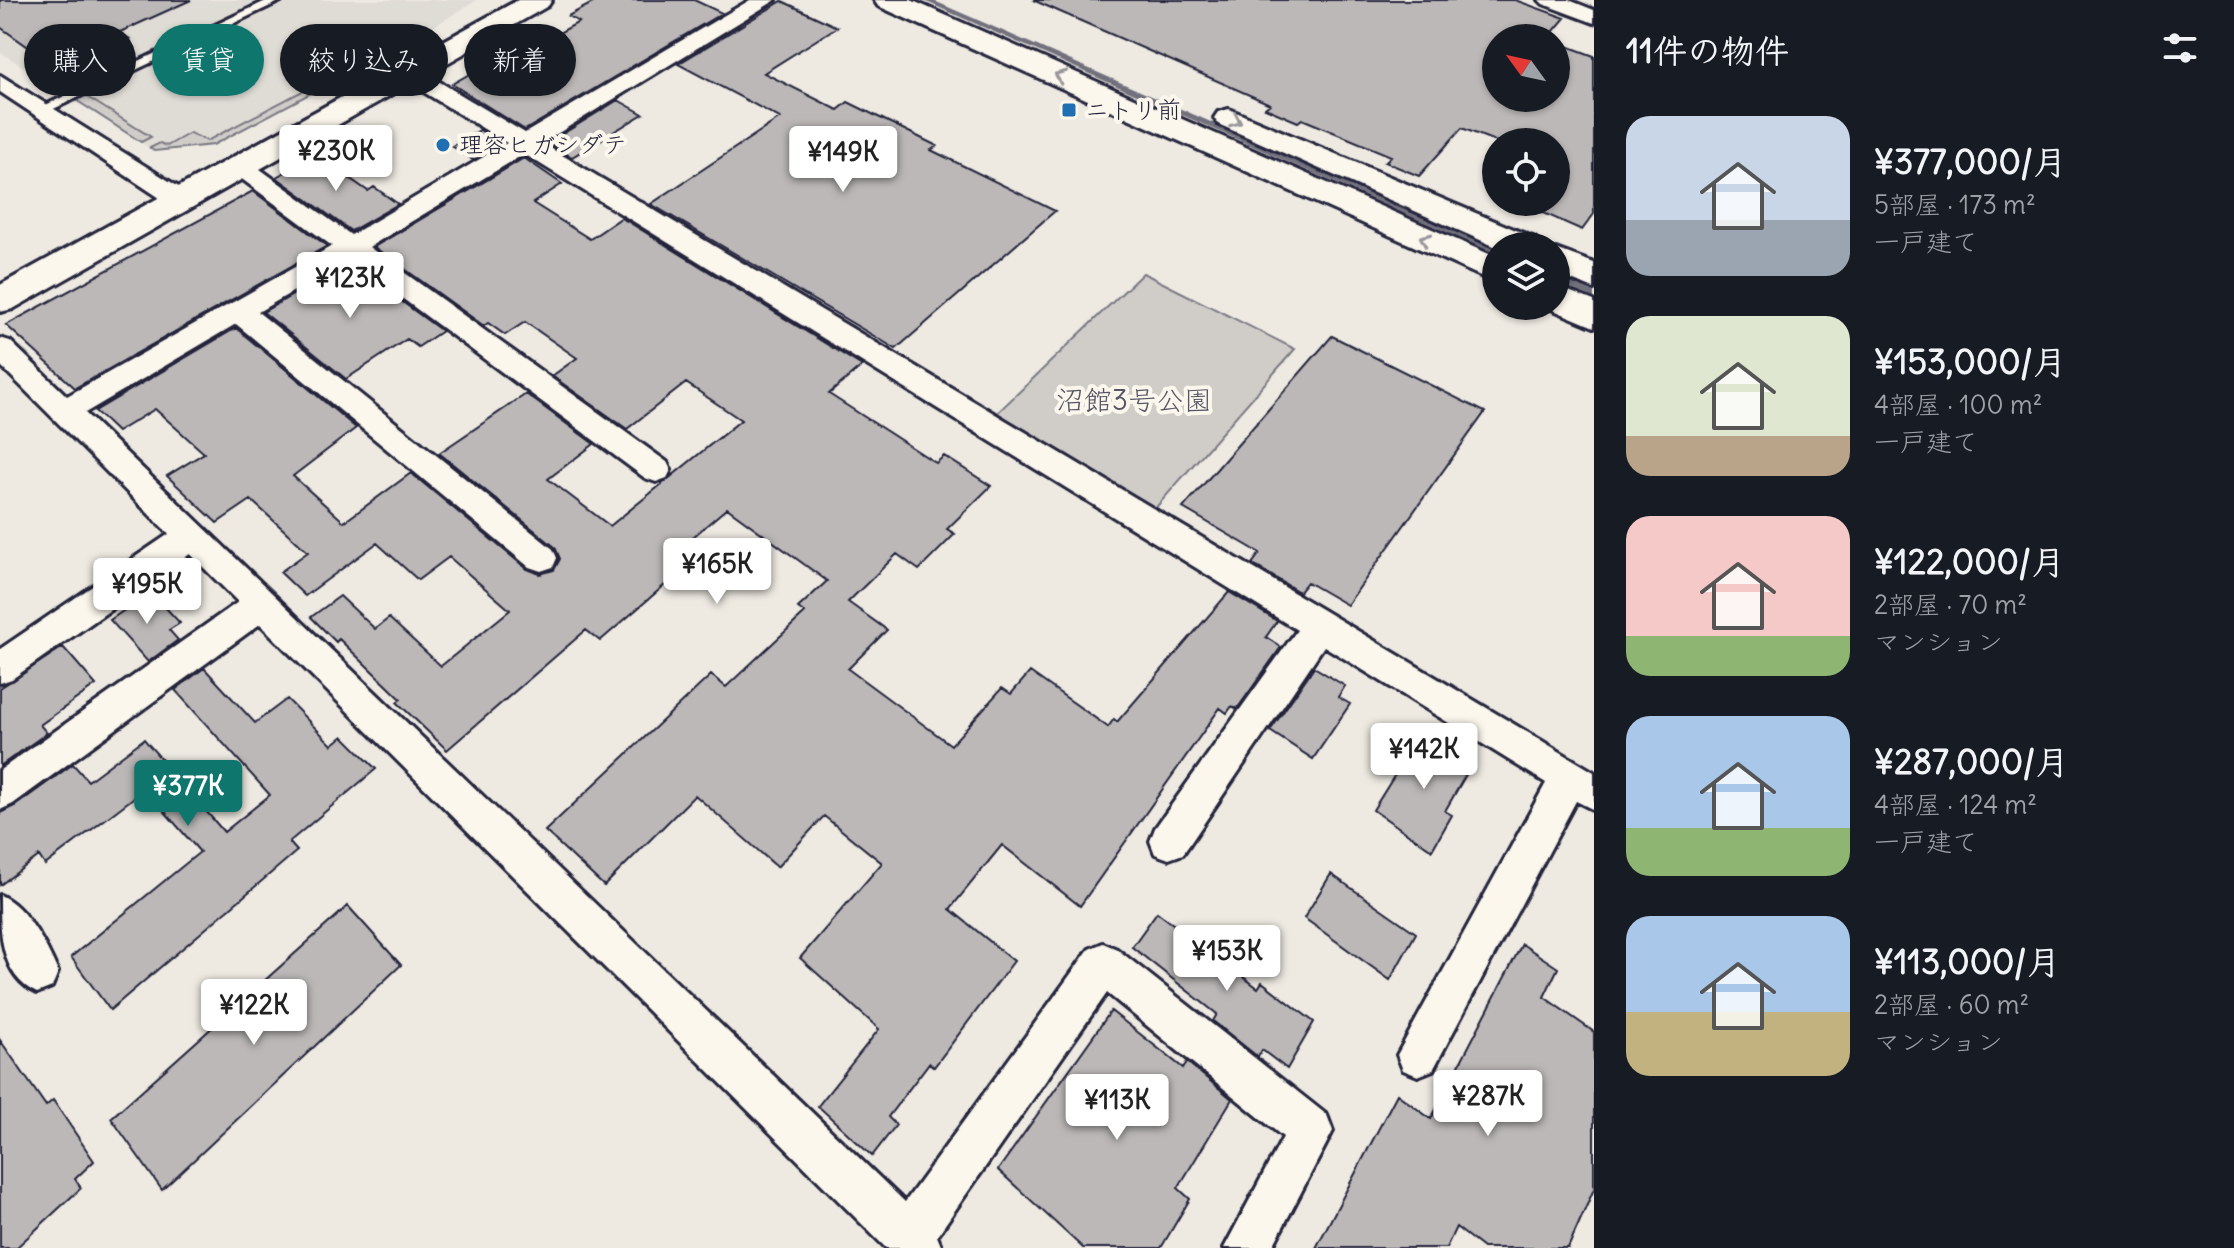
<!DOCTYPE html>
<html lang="ja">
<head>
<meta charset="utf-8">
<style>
  body { margin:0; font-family:Delius,"Klee One",sans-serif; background:#20242c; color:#f1f3f6; height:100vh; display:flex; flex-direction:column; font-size:30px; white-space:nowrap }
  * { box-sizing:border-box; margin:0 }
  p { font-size:26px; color:#9ea1a6 }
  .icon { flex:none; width:44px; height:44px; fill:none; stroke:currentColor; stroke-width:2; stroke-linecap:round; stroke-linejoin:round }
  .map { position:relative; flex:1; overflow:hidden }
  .details { display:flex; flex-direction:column; background:#171b24; width:640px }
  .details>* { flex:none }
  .guide { position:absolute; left:24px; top:24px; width:760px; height:72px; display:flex; gap:16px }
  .needle { width:52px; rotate:303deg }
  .fabs { position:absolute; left:1482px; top:24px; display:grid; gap:16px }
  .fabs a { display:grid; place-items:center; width:88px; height:88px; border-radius:50%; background:#171b24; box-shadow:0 2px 6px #0004; font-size:40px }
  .price { position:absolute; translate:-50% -68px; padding:0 18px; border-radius:8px; background:#fff; color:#222; font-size:26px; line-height:52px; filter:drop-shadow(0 2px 4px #0008) }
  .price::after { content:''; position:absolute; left:50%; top:48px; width:24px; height:18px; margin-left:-12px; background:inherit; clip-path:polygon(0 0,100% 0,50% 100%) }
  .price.on { background:#0f766e; color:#fff }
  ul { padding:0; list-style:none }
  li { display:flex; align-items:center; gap:24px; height:200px; padding:0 32px }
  li span { display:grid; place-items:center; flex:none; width:224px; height:160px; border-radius:24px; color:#555 }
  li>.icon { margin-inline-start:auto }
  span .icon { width:96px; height:96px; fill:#fffc; stroke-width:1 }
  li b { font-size:34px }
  h2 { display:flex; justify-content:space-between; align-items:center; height:96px; padding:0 32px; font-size:34px }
  .chip { padding:0 28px; border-radius:36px; background:#171b24; box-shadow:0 2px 6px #0004; font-size:28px; line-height:72px }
  .chip.on { background:#0f766e; color:#fff }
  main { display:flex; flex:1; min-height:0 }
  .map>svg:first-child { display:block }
  .built { fill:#dfdbd5 }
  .green { fill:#d0cdc9; stroke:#797882; stroke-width:2 }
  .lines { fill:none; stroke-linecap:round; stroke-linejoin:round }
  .stream { fill:#716f7c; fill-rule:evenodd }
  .building { fill:#bcb8b8; stroke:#22223b; stroke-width:2 }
  .lane-casing { stroke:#22223b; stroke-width:6 }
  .street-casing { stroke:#22223b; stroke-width:6 }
  .secondary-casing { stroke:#22223b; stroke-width:6 }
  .lane { fill:#fbf7ec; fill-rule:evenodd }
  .street { fill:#fbf7ec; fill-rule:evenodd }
  .secondary { fill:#fbf7ec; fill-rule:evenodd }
  .oneway { stroke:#99979c }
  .poi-dot { fill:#1f6fb2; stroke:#fbf7ec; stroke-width:3 }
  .labels { text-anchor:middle; stroke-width:8; stroke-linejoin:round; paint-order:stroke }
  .far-poi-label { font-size:24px; fill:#22223b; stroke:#fbf7ec; text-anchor:start }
  .park-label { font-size:28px; fill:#565566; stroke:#fbf7ec }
</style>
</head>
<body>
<main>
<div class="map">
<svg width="1594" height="1248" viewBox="0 0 1594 1248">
  <rect width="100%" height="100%" fill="#eeeae2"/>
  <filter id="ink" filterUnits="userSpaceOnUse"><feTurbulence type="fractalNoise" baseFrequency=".0125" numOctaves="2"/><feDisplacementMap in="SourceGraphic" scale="16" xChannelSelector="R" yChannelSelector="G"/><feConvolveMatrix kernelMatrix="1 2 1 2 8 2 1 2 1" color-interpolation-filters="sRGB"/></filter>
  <g filter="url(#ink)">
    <!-- built -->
    <path class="built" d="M0,0H477L393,51L213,145L154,151L0,52Z"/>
    <!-- green -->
    <path class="green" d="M390,30L411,40L213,145L154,151L150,148L160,143L167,146L190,133L207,141L385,48L374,41Z
      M84,95L151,137L141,142L76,100Z
      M1143,273L1295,349L1152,512L994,416Z"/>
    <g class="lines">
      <!-- stream -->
      <path class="stream" d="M922,0H932L1496,247V254Z
        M1556,275L1594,291V298L1556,282Z"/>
    </g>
    <!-- building -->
    <path class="building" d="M0,0H191L120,32L130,39L61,70L0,27Z
      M598,0H694L722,13L525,130L452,84L482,67L490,71L579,22L568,16Z
      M1033,0H1515L1565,18L1548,38H1496V98H1556V42L1594,56V214L1582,230L1539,211L1547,202H1556V142H1497L1462,128L1419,176L1385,162L1391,156L1302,119L1298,122L1265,108L1270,104Z
      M782,1L837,27L764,73L838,110L848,102L937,146L931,150L1055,211L896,349L651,204L780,118L678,64Z
      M618,100L643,114L572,157L548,143Z
      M480,130L501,143L473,160L452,146Z
      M316,155L368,191L374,187L398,204L351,231L276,177Z
      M524,158L562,184L533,203L590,239L621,218L627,221L862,366L829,394L936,463L944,456L991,486L947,529L955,534L919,570L897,554L848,602L887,630L848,669L951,745L1002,688L1011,694L1030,672L1108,727L1114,719L1117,722L1229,592L1277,621L1266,637L1281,647L1237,709L1232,706L1227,713L1220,708L1080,906L1002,845L950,909L1014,961L934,1067L929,1063L888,1117L896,1125L872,1156L818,1106L879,1029L800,958L882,863L824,816L777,867L695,795L604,886L545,831L711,675L726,687L805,613L798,608L827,581L727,508L673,554L688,565L600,641L586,630L447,750L397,702L401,699L339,639L336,642L311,617L340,596L375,629L389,618L441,666L510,610L449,557L418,580L377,543L305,596L280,572L308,552L251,500L217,523L167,476L204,453L155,409L117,432L95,411L236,328L356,428L293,476L344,522L411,473L527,569L540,574L554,570L560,559L555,547L439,453L526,394L594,444L548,479L610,526L741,420L686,383L627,429L552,376L577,358L525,322L505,335L488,323L484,326L374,247Z
      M253,191L327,246L75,388L6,325Z
      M349,263L442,331L418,347L407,339L346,379L263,312Z
      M1332,336L1485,412L1347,605L1307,582L1299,592L1252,564L1260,553L1183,508Z
      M151,592L180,623L169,630L178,640L148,662L110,620Z
      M63,647L96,685L40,725L47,733L0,766V688Z
      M1314,667L1345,686L1338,697L1350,704L1313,759L1270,731Z
      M204,668L255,723L287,699L332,745L343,736L376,769L289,842L297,851L110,1010L71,957L200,852L145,789L45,865L39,856L0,885V813L15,806L73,764L88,781L144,739L224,832L270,795L175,690Z
      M1421,733L1472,764L1445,811L1452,815L1432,850L1373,810Z
      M1331,874L1416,933L1390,980L1304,918Z
      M348,906L401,965L162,1190L111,1118Z
      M1157,912L1258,988L1262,982L1314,1022L1287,1069L1262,1050L1258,1057L1213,1021L1217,1014L1132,947Z
      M1522,944L1558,968L1544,997L1594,1032V1189L1568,1248H1483L1456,1227L1446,1248H1316L1397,1094L1431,1119Z
      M1111,1011L1183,1068L1187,1062L1232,1099L1178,1188L1190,1199L1161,1248H1083L998,1170Z
      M0,1040L46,1106L53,1100L94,1161L75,1179L81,1188L16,1248H0Z"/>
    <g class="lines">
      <defs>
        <path id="lane" d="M268,0H283L45,113L35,110Z"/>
        <path id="street" d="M750,0H776L542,143L1594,772V810L1576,801L1433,1070L1418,1076L1403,1070L1397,1055L1546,783L1324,646L1183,854L1169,859L1155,854L1150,841L1155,828L1297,630L524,154L369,247L667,462L671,470L667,478L656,482L645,478L349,259L258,312L553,549L557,558L553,567L541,571L529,567L236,324L85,413L905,1202L1089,949L1103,943L1117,949L1327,1115L1333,1131L1272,1248H1224L1283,1137L1107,993L937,1236L942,1248H886L260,624L13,804L0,810V770L238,602L190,554L12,679L0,683V649L169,534L0,365V338L10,341L67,396L332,246L231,171L228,166L231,161H249L351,235L507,143L399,77L396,72L399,67H415L525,133Z
          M1539,0H1569L1594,10V23L1543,4Z
          M0,75L190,194L194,200L190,206H172L0,92Z
          M0,895C26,906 47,946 58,972L52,987L37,993C0,976 0,932 0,895Z"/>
        <path id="secondary" d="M518,0H552L548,6L13,309L0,312V285Z
          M874,0H911L1496,257V283L878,6Z
          M1229,109L1535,238L1540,246L1496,247L1218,124L1214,118L1218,112Z
          M1556,249L1594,263V289L1556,274Z
          M1556,286L1594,301V327L1544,306H1556Z"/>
      </defs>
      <!-- lane casing -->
      <use href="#lane" class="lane-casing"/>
      <!-- street casing -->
      <use href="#street" class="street-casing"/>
      <!-- secondary casing -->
      <use href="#secondary" class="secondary-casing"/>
      <!-- lane -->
      <use href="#lane" class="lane"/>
      <!-- street -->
      <use href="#street" class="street"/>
      <!-- secondary -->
      <use href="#secondary" class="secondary"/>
    </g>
    <!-- one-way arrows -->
    <defs><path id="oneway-chevron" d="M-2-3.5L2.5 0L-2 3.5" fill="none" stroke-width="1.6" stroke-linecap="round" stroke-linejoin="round" transform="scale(2)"/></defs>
    <g class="oneway">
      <use href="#oneway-chevron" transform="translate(1060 76) rotate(-156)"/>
      <use href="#oneway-chevron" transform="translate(1236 121) rotate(24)"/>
      <use href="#oneway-chevron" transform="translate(1425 239) rotate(-156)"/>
    </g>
  </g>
  <!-- markers -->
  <g class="poi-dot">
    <rect x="1061" y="102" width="16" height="16" rx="4"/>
    <circle cx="443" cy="145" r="8"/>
  </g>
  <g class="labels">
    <!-- far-poi labels -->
    <g class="far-poi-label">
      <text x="1085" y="118">ニトリ前</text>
      <text x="459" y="153">理容ヒガシダテ</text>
    </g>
    <!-- park labels -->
    <g class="park-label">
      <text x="1134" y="410">沼館3号公園</text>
    </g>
  </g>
</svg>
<div class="fabs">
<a><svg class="needle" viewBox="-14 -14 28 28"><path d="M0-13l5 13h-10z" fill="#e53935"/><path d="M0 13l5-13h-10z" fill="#9ea1a6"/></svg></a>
<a><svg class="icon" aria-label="locate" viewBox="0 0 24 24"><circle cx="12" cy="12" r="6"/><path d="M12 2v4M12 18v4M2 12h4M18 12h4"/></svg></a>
<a><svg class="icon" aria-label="layers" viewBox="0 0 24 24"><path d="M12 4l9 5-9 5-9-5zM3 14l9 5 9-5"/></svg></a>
</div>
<b class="price" style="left:336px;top:193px">¥230K</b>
<b class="price" style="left:843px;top:194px">¥149K</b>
<b class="price" style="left:350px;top:320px">¥123K</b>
<b class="price" style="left:717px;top:606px">¥165K</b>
<b class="price" style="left:147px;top:626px">¥195K</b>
<b class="price" style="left:1424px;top:791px">¥142K</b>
<b class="price on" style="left:188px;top:828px">¥377K</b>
<b class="price" style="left:1227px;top:993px">¥153K</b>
<b class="price" style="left:254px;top:1047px">¥122K</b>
<b class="price" style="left:1488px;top:1138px">¥287K</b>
<b class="price" style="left:1117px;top:1142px">¥113K</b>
<div class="guide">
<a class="chip">購入</a>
<a class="chip on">賃貸</a>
<a class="chip">絞り込み</a>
<a class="chip">新着</a>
</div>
</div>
<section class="details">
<h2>11件の物件<svg class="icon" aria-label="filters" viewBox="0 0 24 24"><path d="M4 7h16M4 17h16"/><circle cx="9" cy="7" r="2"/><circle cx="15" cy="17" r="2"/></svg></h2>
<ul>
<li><span style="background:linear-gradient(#c9d6e8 65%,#9aa5b1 0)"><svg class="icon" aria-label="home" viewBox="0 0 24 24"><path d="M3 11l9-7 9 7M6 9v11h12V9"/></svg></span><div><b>¥377,000/月</b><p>5部屋 · 173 m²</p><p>一戸建て</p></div></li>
<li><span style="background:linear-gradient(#dfe7d0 75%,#b9a48a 0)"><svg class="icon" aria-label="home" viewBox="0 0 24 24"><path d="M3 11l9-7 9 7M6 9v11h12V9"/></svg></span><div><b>¥153,000/月</b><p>4部屋 · 100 m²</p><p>一戸建て</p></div></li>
<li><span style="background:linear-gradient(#f6c9c9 75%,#8fb573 0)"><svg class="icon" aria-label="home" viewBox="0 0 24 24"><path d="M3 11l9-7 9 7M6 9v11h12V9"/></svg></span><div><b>¥122,000/月</b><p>2部屋 · 70 m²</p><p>マンション</p></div></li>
<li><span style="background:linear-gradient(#a9c7e8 70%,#8fb573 0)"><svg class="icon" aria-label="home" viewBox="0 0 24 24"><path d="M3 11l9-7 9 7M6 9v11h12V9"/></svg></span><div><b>¥287,000/月</b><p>4部屋 · 124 m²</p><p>一戸建て</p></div></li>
<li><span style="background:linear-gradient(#a9c7e8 60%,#c2b280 0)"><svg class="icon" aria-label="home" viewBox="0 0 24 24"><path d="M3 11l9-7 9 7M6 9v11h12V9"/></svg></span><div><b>¥113,000/月</b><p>2部屋 · 60 m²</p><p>マンション</p></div></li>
</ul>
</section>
</main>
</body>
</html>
